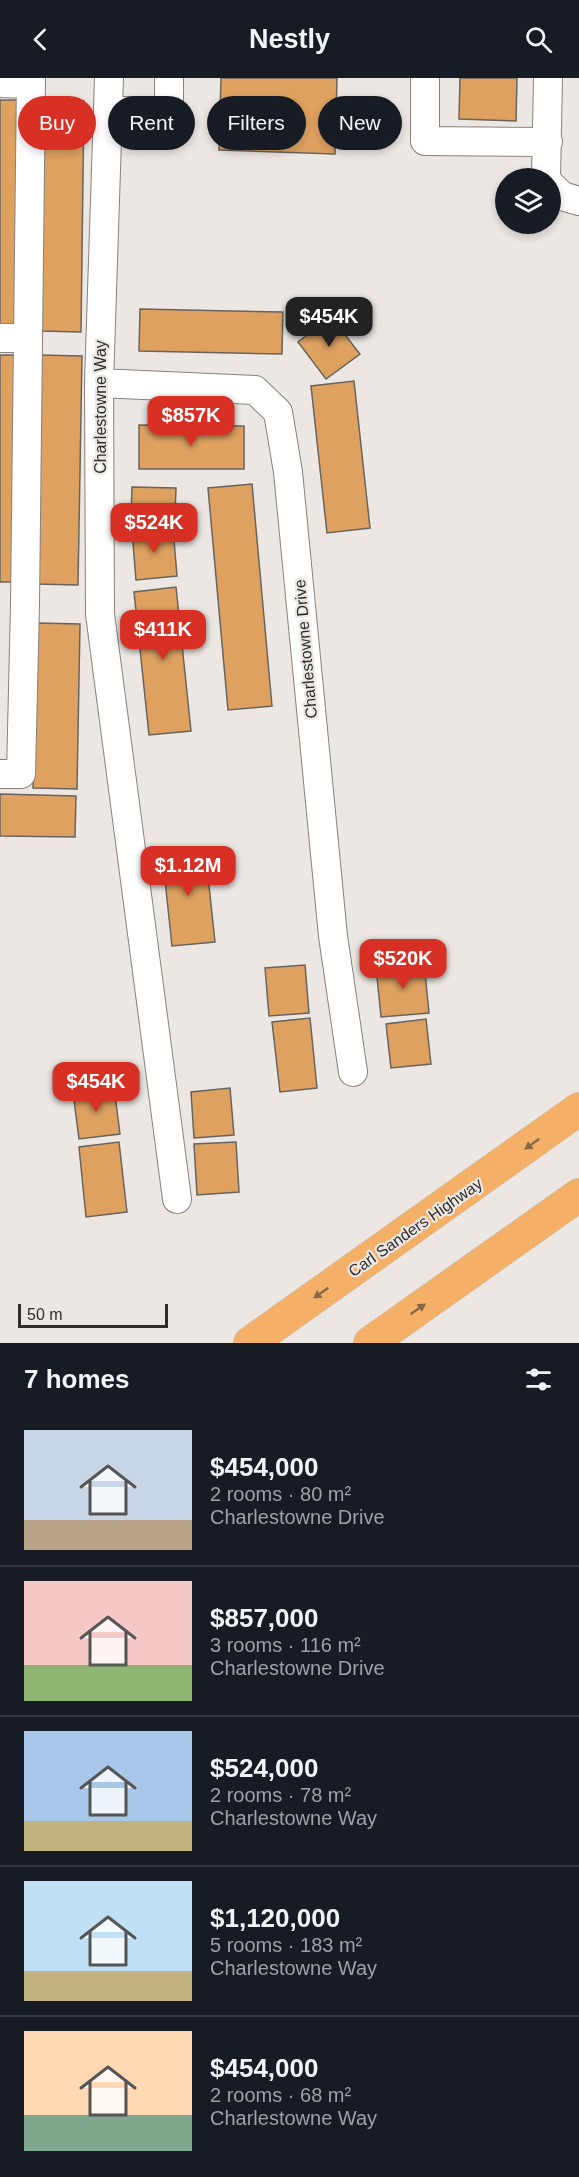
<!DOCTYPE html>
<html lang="en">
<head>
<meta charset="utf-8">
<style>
  body { margin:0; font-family:Helvetica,sans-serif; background:#242831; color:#f1f3f6; height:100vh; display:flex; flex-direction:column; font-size:22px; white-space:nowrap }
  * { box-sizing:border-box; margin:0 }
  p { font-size:20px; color:#9ea1a6 }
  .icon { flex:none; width:33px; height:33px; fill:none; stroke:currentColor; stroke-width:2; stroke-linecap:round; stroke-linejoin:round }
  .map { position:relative; height:1265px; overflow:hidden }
  .side { display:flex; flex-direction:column; background:#171b24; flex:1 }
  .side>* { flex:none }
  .top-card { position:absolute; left:18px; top:18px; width:543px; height:54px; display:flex; gap:12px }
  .buttons { position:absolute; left:495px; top:90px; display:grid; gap:12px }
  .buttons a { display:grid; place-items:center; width:66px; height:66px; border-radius:50%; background:#171b24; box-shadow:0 3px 9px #0003; font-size:30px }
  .scale { position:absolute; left:18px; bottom:15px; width:150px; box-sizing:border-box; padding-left:6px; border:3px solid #2f2d2b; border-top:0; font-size:16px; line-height:21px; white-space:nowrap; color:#2f2d2b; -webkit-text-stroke:4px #ece7e2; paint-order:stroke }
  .price { position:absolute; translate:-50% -51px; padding:0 14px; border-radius:12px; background:#d93025; color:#fff; font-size:20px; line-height:39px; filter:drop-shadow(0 2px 3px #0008) }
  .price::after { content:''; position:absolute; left:50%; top:36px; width:18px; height:14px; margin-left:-9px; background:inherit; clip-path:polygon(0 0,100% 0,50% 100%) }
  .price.selected { background:#222; color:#fff }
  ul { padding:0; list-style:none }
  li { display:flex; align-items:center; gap:18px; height:150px; padding:0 24px }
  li+li { border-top:2px solid #363941 }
  li span { display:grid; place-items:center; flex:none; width:168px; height:120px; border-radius:0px; color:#555 }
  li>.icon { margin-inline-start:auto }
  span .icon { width:72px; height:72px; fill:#fffc; stroke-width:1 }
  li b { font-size:26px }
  h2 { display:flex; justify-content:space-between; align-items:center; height:72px; padding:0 24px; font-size:26px }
  .tag { padding:0 21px; border-radius:27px; background:#171b24; box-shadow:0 3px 9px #0003; font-size:21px; line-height:54px }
  .tag.selected { background:#d93025; color:#fff }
  header { display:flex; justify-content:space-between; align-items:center; height:78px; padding:0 24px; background:#171b24; font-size:27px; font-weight:700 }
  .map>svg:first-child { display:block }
  .building { fill:#dea160; stroke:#686460; stroke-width:1.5 }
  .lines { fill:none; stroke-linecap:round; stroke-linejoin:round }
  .minor-casing { stroke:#87827d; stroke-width:30 }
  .highway-casing { stroke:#c5c4c4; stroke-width:34 }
  .minor { stroke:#fff; stroke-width:28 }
  .highway { stroke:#f3b066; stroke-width:33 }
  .oneway { fill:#876846 }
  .labels { text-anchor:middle; stroke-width:4.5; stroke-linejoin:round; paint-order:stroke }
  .street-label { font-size:16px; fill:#2f2d2b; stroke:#ece7e2 }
</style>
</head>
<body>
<header><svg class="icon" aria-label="back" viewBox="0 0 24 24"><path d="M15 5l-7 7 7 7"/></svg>Nestly<svg class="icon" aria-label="search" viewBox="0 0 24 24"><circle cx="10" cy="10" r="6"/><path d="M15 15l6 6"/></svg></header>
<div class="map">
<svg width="579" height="1265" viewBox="0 0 579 1265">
  <rect width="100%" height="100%" fill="#ece7e2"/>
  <!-- building -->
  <path class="building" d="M221,0H337L335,76L219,72Z
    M460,0H517L516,43L459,41Z
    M0,22H24L20,250L0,249Z
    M43,23H84L81,254L40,253Z
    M140,231L283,234L282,276L139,273Z
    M331,239L360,276L326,301L298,264Z
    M0,277H20L18,504H0Z
    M40,277L82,278L78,507L36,506Z
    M354,303L370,450L327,455L311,308Z
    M139,347L244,348V391H139Z
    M252,406L272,628L228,632L208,410Z
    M132,409L176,410L175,438L131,437Z
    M173,450L177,498L136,502L132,453Z
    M176,509L191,653L149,657L134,514Z
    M37,545L80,546L77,711L33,710Z
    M0,716L76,718L75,759L0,758Z
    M205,770L215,864L172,868L162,774Z
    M424,884L429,935L381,939L376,889Z
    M305,887L309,935L269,938L265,890Z
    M310,940L317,1010L280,1014L272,944Z
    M426,941L431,986L391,990L386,946Z
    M114,1009L120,1056L79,1061L73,1014Z
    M230,1010L234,1057L194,1060L191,1014Z
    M119,1064L127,1134L86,1139L79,1069Z
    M236,1064L239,1114L197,1117L194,1066Z"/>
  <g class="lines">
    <defs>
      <path id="minor" d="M109,0L99,305L100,536L177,1121
        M425,0V63L548,64
        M0,5L30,6
        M108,33H169V0
        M546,100L548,0
        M550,106L562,118L579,123
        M0,260H27
        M99,305L255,312L278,334L288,394L333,858L353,994
        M0,696H21L25,526L31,0"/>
      <path id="highway" d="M250,1265L579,1031
        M370,1265L579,1117"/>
    </defs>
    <!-- minor casing -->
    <use href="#minor" class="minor-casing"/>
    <!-- highway casing -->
    <use href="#highway" class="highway-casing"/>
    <!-- minor -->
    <use href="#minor" class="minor"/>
    <!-- highway -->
    <use href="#highway" class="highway"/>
  </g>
  <!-- one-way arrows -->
  <defs><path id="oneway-solid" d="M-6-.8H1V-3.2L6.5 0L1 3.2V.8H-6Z" transform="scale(1.5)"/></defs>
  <g class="oneway">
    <use href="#oneway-solid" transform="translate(532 1066) rotate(144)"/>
    <use href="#oneway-solid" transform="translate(321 1215) rotate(145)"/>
    <use href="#oneway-solid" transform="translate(418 1231) rotate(-35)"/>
  </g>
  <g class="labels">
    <!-- street labels -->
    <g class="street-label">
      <text transform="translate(100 329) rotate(-90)" y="6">Charlestowne Way</text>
      <text transform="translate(305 571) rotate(-95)" y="6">Charlestowne Drive</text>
      <text transform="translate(415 1149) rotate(-35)" y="6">Carl Sanders Highway</text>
    </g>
  </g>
</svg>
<div class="buttons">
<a><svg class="icon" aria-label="layers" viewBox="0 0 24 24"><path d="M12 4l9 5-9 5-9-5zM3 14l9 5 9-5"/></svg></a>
</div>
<div class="scale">50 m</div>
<b class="price selected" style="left:329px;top:270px">$454K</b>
<b class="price" style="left:191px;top:369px">$857K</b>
<b class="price" style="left:154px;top:476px">$524K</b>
<b class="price" style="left:163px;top:583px">$411K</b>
<b class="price" style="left:188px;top:819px">$1.12M</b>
<b class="price" style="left:403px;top:912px">$520K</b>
<b class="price" style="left:96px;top:1035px">$454K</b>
<div class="top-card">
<a class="tag selected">Buy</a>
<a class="tag">Rent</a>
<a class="tag">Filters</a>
<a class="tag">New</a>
</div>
</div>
<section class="side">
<h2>7 homes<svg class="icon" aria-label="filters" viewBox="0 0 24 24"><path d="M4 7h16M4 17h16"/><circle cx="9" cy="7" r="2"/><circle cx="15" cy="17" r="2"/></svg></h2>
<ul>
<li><span style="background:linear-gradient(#c9d6e8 75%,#b9a48a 0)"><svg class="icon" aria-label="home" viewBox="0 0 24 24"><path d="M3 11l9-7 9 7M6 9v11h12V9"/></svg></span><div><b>$454,000</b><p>2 rooms · 80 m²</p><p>Charlestowne Drive</p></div></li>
<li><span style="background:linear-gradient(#f6c9c9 70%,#8fb573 0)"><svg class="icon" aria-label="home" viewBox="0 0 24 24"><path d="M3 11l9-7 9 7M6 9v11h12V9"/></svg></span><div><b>$857,000</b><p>3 rooms · 116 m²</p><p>Charlestowne Drive</p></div></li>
<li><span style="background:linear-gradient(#a9c7e8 75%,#c2b280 0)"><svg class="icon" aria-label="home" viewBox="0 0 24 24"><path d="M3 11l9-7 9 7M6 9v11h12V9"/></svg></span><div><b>$524,000</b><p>2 rooms · 78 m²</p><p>Charlestowne Way</p></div></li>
<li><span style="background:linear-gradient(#bfe0f5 75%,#c2b280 0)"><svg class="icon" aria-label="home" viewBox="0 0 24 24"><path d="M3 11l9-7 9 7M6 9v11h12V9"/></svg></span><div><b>$1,120,000</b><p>5 rooms · 183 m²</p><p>Charlestowne Way</p></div></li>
<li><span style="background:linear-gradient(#ffd9b3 70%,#7fa58c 0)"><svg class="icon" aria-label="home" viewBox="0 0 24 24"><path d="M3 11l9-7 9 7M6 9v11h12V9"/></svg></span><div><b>$454,000</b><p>2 rooms · 68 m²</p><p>Charlestowne Way</p></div></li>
</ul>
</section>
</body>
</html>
